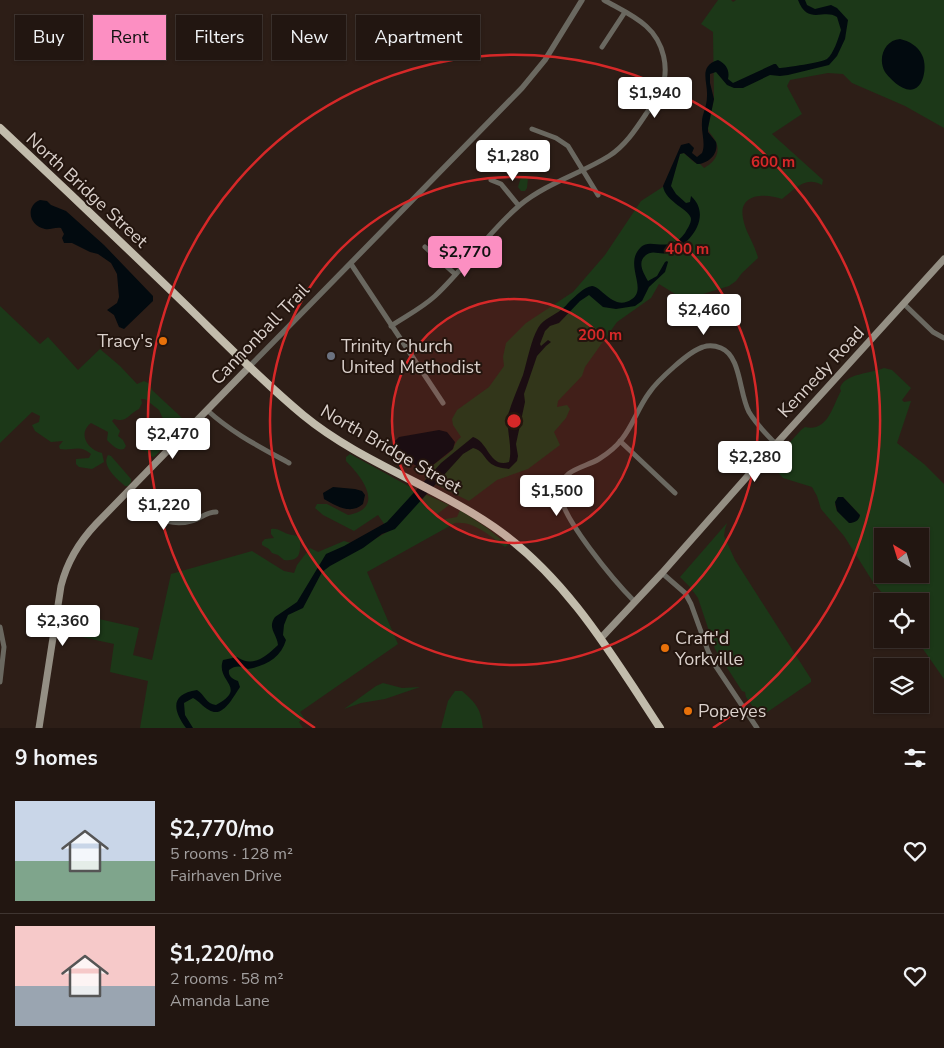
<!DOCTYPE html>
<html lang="en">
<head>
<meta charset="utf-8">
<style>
  body { margin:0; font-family:"Nunito Sans",sans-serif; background:#2a1f1a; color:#f1f3f6; height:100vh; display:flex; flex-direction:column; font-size:19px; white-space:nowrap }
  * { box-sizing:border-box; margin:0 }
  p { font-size:16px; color:#a29f9f }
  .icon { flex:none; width:28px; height:28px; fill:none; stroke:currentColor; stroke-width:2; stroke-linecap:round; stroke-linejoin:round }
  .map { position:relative; height:728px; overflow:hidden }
  .sheet { display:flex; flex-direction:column; background:#221611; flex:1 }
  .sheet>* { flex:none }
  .top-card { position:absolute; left:15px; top:15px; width:500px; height:45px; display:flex; gap:10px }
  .needle { width:32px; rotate:322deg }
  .fabs { position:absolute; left:874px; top:528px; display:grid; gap:10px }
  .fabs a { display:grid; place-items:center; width:55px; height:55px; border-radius:0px; background:#221611; box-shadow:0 1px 4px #0004,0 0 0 1px #3f3531; font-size:25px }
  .price { position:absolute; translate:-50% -42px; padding:0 11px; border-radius:5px; background:#fff; color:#222; font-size:16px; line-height:32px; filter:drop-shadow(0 1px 2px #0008) }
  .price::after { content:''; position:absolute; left:50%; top:30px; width:15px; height:11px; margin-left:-8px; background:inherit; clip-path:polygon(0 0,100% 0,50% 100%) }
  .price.current { background:#fc8fc2; color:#111 }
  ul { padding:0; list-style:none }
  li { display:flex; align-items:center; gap:15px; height:125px; padding:0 15px }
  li+li { border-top:1px solid #3f3531 }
  li span { display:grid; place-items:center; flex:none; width:140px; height:100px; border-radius:0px; color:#555 }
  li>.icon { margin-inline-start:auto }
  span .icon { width:60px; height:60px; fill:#fffc; stroke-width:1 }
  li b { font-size:21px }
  h2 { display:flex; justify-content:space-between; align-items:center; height:60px; padding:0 15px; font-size:21px }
  .chip { padding:0 18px; border-radius:0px; background:#221611; box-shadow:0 1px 4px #0004,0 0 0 1px #3f3531; font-size:18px; line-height:45px }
  .chip.current { background:#fc8fc2; color:#111 }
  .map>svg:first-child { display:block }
  .green { fill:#1c3818; fill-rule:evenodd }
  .water { fill:#020a0f }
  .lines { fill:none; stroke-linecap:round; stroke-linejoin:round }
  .minor { stroke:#6a6860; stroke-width:5 }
  .tertiary { stroke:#6a6860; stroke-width:5.5 }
  .secondary { stroke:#948f84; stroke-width:7 }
  .trunk { stroke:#c2bcac; stroke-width:8 }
  .ring { fill:none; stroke:#d62828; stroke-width:2.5 }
  .food-dot { fill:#e8710a; stroke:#23150e; stroke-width:2 }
  .worship-dot { fill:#6b7280; stroke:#23150e; stroke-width:2 }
  .labels { text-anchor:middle; stroke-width:4; stroke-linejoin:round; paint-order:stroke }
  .street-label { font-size:18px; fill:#dad0cb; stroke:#23150e }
  .poi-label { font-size:18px; fill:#dad0cb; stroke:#23150e; text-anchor:start }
  .centre { fill:#d62828; stroke:#23150e; stroke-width:2.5 }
  .ring-label { font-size:15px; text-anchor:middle; font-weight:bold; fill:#d62828; stroke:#23150e; stroke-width:4; stroke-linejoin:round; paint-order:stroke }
</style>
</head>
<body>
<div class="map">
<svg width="944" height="728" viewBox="0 0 944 728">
  <rect width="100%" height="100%" fill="#2d1e17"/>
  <!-- green -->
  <path class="green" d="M718,0H731L733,2L736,0H944V128L905,106L852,83L843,74L828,73L790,80L787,86L802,114L772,134L823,180L822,185C805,175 794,190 782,199C766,193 738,193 743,218C745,232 755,244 758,258L742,273L736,281L729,286L690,298L680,297L659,284L651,298L617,322L585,367L582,376L558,401L557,407L567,405L570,409L566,418L554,432L560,445L528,469L497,480L469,501L425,479C430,462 441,462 452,450C455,445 456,441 461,437L453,425L452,419L457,410L489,387L504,366L503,357L506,343L526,323L573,292L605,255L641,201L672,181L680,154L683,153C689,156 693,164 700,164L704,168C714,163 721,153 716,142C714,136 709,134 708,128L714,99L713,32L701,24Z
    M521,177L528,178L527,188L525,191H521L518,187Z
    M0,306L40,344L48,337L78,370L100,349L120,366L137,384L144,381L150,384L152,390L181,417L185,422V425L169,441L166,440L164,436L167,431L173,428L174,425L163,419L159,410L145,399H141L142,403L139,409C128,414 128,423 114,419L112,421L120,431L118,436L123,440L126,446L124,449C117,451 112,445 107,440L108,432L91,423C77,434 88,450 102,453L104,462L92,469L79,467L76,464V459L89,458L91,454C79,444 73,451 60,449L59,446L63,441L51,442L35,431L32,425L39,422L40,416L32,412L0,443Z
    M884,368L892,370L911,388L902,400L904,402L911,401L897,443L924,464L944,484V679L916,639H920V601H895L882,593L873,582L844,536L821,509L817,496L812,487L783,478L772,466L773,461L801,430L805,427C828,432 832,407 841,391L840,388C845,373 870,374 884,368ZM838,497H843L858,513L860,517L851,523L849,522L837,511L835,505ZM882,536H920V574H882Z
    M162,441L165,446L154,457L150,456L146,451L141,450L138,446V444C144,440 150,443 155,446Z
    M350,454L412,488L449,505L436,515L440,520L457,517L460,510L487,528L508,545L505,547C490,536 474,521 455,523L367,572L398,644L300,712L304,718L299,722L303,728H140L148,681L110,672L114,644L55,631L59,610L139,628L133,655L152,660L171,574L252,551L284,571L294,573L297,565L310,548L318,552L344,541L362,546L389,531L378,515L354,531L323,515L315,508L317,504H327L348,515C386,508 362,477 346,461V457Z
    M108,455L111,456L131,479V482L128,486H125C117,479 101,466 108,455Z
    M727,523L725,529L724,536L735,560L811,679V682L760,717L746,697L745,692L742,691L715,649L698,598L690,587L680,577Z
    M271,529C279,528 281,532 288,534C293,536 295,534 300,538C300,551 302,562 284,560L278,555L272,553L269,549L262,545V542L265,539L274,538L271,534Z
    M383,683L402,688L420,687L385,699L361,703L344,709L376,686Z
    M455,691H462C476,703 481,709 483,728H441L448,701Z"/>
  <!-- water -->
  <path class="water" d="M798,0H805L807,5L815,9L831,5L837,8L848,20L845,39L837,56L829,65L788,75L780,76L770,75L743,88H734L727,85L716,72L710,74V83L714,99L708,128V132L716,142C719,154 708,164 697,164L684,153L680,154L671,186L676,194L686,203L690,202L691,196C713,216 690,246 667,253C659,255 652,249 645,256C637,263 644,274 648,281L657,276L665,262L667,261L668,262L665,272L649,287L642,301L635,306L616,309L603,307L589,295L580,301L559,323L550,326L545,331L540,344L541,346L548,340L551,342L546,346L537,356L524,394L525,402L516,444L518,456L517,461L509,469C502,468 494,467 489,462C483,456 482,450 473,448L463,454L395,529L382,534L363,548L330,566L322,572L303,608L288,615L284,625L283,635L286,640C281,658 265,666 248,669C242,666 235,665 229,670C228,676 232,679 238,681L240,687C233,697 223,719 209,710C203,707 199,701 193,698L184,703L185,715L193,728H186C172,709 171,694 197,690C205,695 206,704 216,705C249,687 215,682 223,660L237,657C253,668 265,657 278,645C277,634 267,628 275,617L297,602L326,554L344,546L387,522L441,463L473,437C488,441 490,469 509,462C513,447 506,430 508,415C512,401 518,388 523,375C527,362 531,340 538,328C544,318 554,316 562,309C565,307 567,304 570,301C576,296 584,287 592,286C601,286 614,312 632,299C648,288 623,264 641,247C651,237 669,255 685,233C687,229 691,224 691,219C691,210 665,202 663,186L681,145L689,143L694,148L692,153L697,157L702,153C706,143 701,133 702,122C702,114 707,107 707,96C708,82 698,66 718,60C726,64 730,70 728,79L733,83L774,64H776L779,68C785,68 823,62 827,59C834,53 838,39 841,30L837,17C824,8 808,26 798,0Z
    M900,39C909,41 918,46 922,55C927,64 925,85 914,89C904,93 890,79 885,72C877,58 885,40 900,39Z
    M40,200L47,201L51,205L66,211L104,245L153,296V301L124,329L119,327L114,315L107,310L117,303L119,297L117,274L111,263L98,254L90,252L72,243H64L62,238L64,234L61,228C55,227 50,230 45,229C29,226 25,206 40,200Z
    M439,430L447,432L455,442L453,449L428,469H421L393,451V443L399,437Z
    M333,487L355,489L362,491L365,495L363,504C351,515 336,506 324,499L323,493Z
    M838,497H843L858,513L860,515C859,521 854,523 849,523L837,511L835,502Z"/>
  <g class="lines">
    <!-- minor -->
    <path class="minor" d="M602,47L625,12
      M532,129L556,138L568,146L598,195
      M491,180L501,184L519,206
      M425,247L455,274
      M351,264L443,403
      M904,304L933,332L944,338
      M391,326C406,316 422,308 435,296C465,268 488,232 520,205C547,183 580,174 609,156C625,146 636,129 646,114C652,106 657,100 661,91C670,69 664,42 646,26C634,15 618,8 604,0
      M207,410C232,433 260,447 289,463
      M620,441L675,493
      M127,491C145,509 163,529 191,521C200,519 206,512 216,512
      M662,573L685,593L691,604L708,651L715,665L757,728
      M635,602C617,584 557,514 560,490C562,469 584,468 599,459C607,454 616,447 622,439C633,425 638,408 649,393C657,381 689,351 703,347C709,345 716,346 721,348C741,356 739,393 749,412C756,424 766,434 776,444
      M0,627L4,647L0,682"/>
    <!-- tertiary -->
    <path class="tertiary" d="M250,366L522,88L545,60L582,0"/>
    <!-- secondary -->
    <path class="secondary" d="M601,638L662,573L776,444L944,259
      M39,728L61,586C67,562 79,542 96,524L250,366"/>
    <!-- trunk -->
    <path class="trunk" d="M0,128C63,187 125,246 187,306C225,343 262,381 303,415C360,462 433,485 494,527C567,578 612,655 660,728"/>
  </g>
  <!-- distance rings -->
  <circle cx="514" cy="421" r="122" fill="#d62828" fill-opacity=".12"/>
  <g class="ring">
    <circle cx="514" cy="421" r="122"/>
    <circle cx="514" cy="421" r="244"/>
    <path d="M315 728A366 366 0 1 1 713 728"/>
  </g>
  <!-- markers -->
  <g class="food-dot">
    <circle cx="163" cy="341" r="5"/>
    <circle cx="665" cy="648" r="5"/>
    <circle cx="688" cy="711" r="5"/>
  </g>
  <circle class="worship-dot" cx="331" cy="356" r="5"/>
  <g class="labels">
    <!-- street labels -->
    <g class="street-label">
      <text transform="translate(87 190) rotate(43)" y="6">North Bridge Street</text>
      <text transform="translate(260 334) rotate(-46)" y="6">Cannonball Trail</text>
      <text transform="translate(821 372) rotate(-47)" y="6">Kennedy Road</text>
      <text transform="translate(391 449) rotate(30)" y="6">North Bridge Street</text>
    </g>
    <!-- poi labels -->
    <g class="poi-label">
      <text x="153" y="347" text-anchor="end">Tracy's</text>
      <text x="341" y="352">Trinity Church<tspan x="341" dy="21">United Methodist</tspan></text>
      <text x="675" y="644">Craft'd<tspan x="675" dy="21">Yorkville</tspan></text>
      <text x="698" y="717">Popeyes</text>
    </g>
  </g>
  <circle cx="514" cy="421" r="8" class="centre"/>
  <g class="ring-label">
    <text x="773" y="167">600 m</text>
    <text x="687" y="254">400 m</text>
    <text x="600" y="340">200 m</text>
  </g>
</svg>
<div class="fabs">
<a><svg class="needle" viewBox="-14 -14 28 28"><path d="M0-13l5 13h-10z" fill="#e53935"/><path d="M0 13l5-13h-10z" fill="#a29f9f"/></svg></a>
<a><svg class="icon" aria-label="locate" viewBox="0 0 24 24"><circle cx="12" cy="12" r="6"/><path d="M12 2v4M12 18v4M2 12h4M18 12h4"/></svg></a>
<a><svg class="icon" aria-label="layers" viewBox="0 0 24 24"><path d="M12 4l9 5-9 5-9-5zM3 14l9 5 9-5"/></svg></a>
</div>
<b class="price" style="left:655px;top:119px">$1,940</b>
<b class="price" style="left:513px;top:182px">$1,280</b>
<b class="price current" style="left:465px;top:278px">$2,770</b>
<b class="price" style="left:704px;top:336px">$2,460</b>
<b class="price" style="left:173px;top:460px">$2,470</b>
<b class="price" style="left:755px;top:483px">$2,280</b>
<b class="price" style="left:557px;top:517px">$1,500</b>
<b class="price" style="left:164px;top:531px">$1,220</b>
<b class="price" style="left:63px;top:647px">$2,360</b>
<div class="top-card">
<a class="chip">Buy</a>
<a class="chip current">Rent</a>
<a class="chip">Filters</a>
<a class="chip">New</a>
<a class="chip">Apartment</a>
</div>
</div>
<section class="sheet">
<h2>9 homes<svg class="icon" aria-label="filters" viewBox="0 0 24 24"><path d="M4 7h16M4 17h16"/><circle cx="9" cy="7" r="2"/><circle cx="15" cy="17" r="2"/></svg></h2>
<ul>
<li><span style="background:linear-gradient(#c9d6e8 60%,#7fa58c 0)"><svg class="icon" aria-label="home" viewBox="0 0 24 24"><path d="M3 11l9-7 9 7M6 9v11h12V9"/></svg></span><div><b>$2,770/mo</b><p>5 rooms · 128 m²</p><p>Fairhaven Drive</p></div><svg class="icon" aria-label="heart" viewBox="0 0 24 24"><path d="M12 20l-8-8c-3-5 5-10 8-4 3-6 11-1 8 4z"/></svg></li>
<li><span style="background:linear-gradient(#f6c9c9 60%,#9aa5b1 0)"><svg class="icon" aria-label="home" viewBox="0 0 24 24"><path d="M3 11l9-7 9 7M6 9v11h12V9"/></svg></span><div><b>$1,220/mo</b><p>2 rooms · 58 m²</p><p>Amanda Lane</p></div><svg class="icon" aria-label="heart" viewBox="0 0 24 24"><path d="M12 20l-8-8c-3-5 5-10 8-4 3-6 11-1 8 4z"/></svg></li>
</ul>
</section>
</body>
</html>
